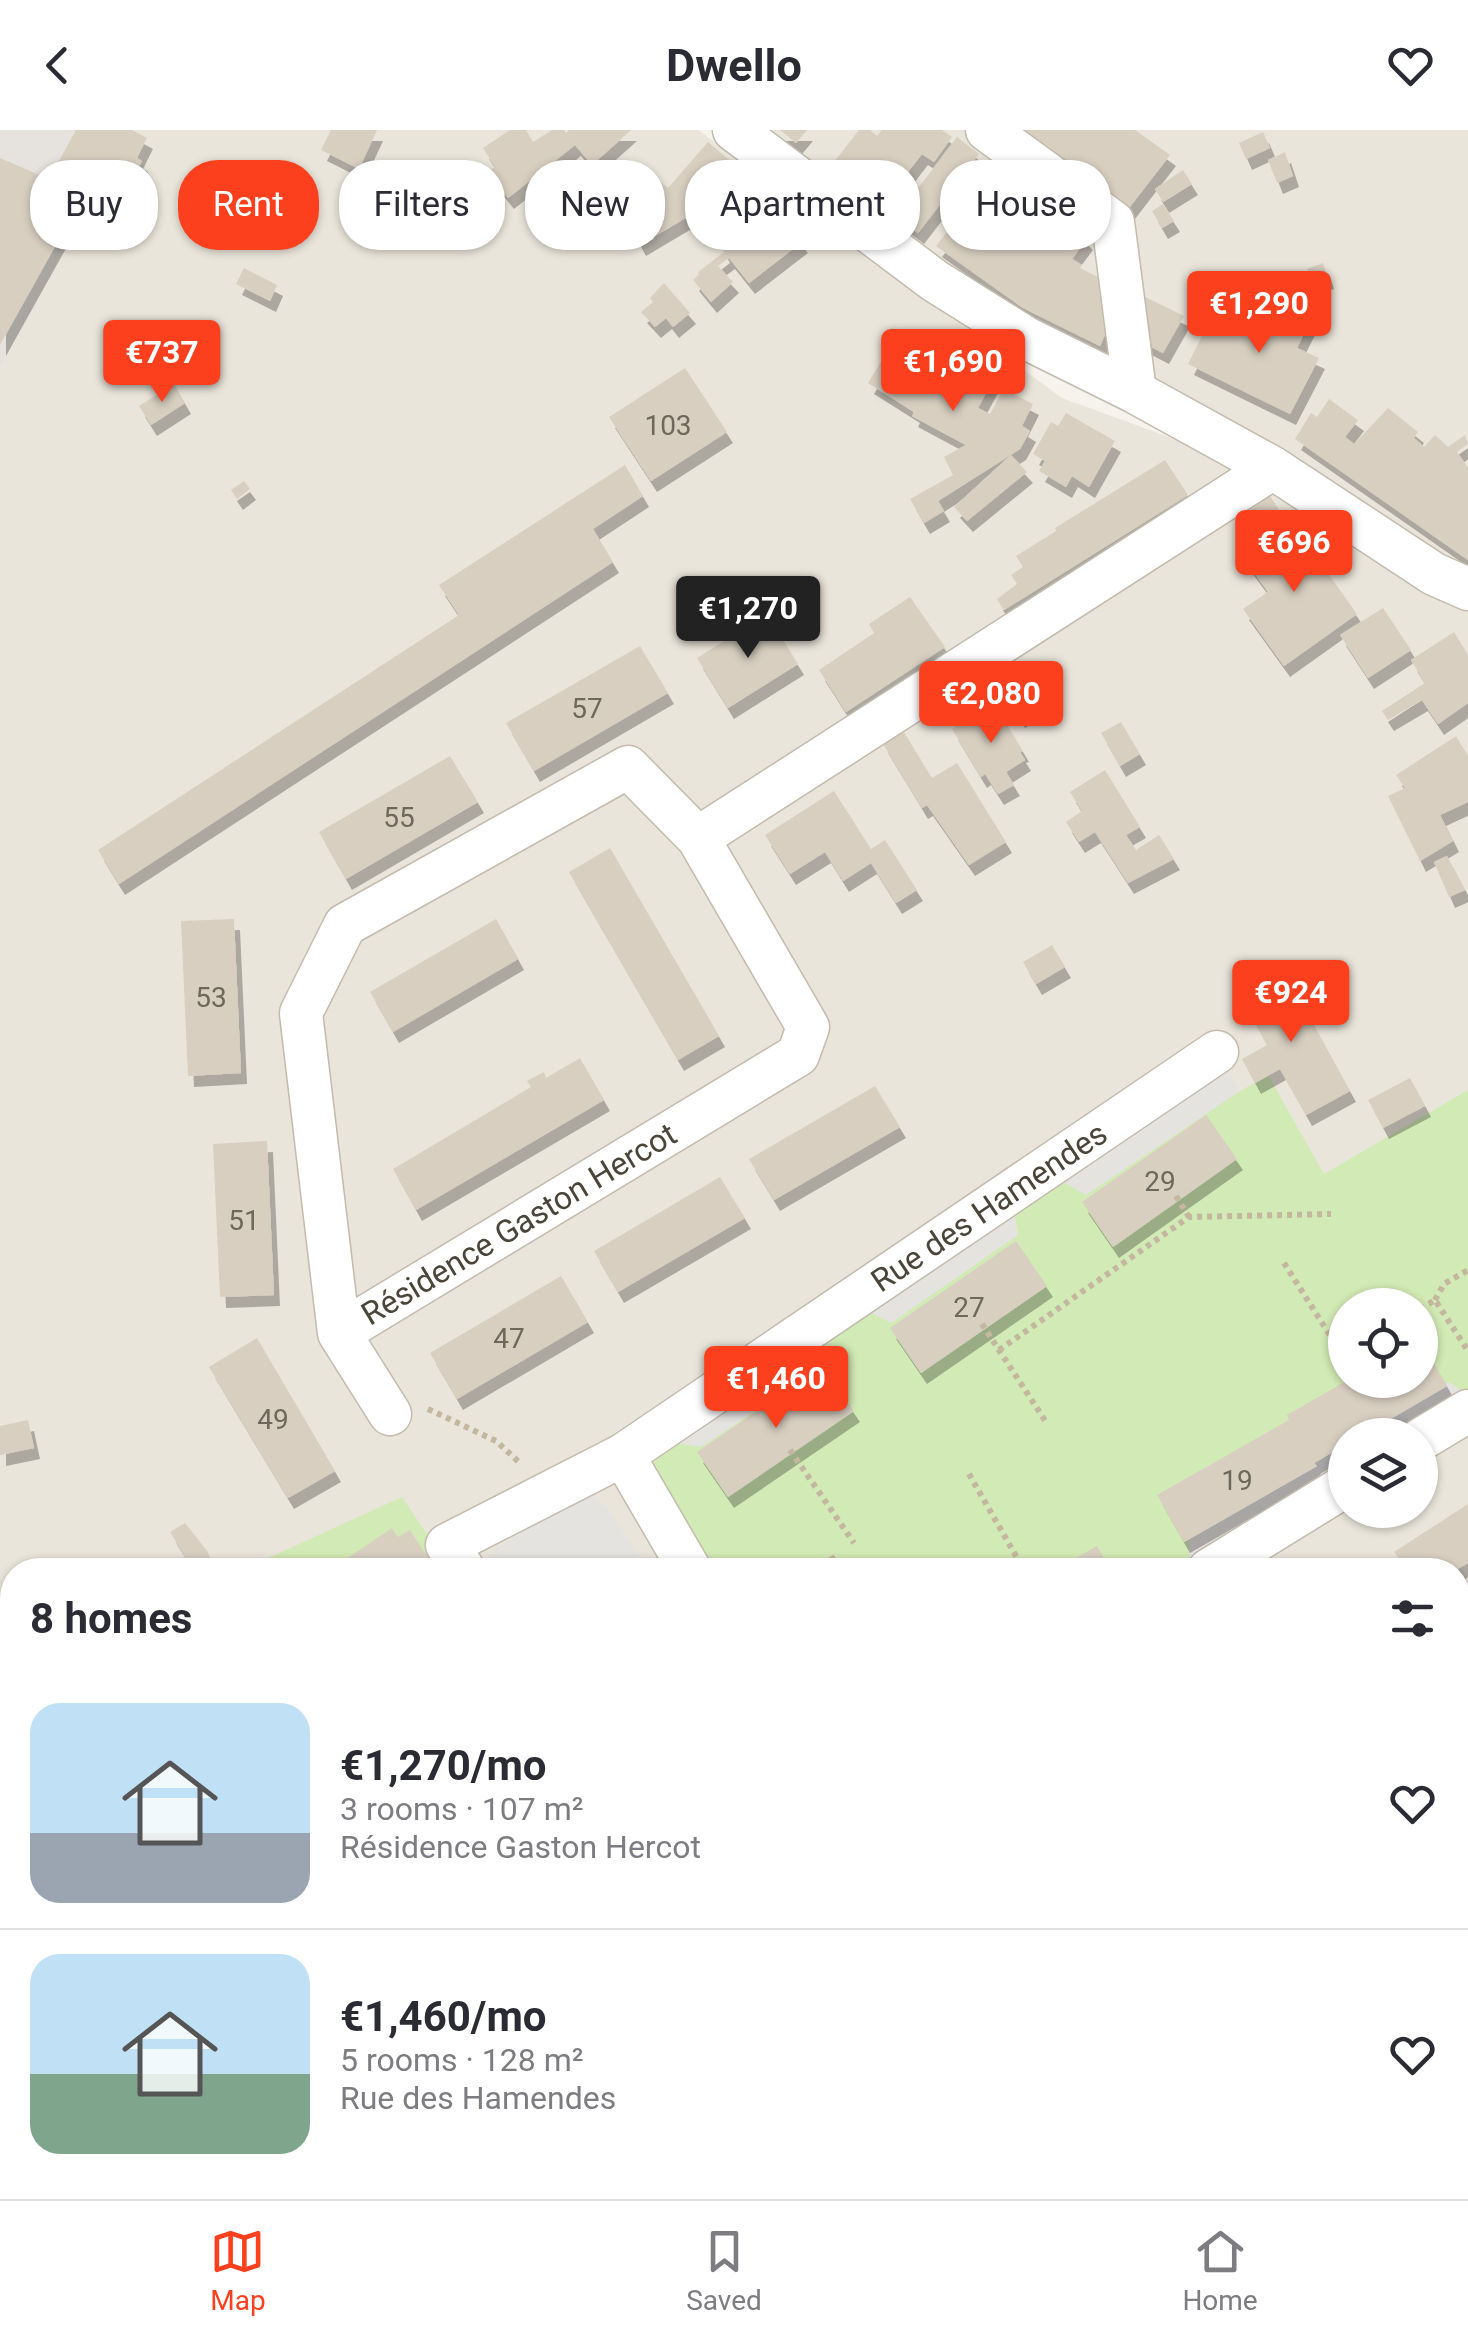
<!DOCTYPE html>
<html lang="en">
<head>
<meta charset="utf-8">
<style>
  body { margin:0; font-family:Roboto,sans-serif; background:#f2f2f3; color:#2b2b33; height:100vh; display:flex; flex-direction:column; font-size:38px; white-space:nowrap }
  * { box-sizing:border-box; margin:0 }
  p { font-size:32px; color:#7c7c81 }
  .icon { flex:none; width:55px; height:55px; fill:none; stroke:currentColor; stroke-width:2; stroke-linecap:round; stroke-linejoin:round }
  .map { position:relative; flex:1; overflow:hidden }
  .side { position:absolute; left:0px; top:1428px; width:1470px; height:642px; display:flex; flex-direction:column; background:#fff; border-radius:40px 40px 0 0; box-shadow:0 2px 8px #0004 }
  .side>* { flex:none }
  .hud { position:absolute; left:30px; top:30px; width:1410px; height:90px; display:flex; gap:20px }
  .fabs { position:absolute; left:1328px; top:1158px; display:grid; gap:20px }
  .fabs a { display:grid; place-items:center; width:110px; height:110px; border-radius:50%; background:#fff; box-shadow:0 2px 8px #0004; font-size:50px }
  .price { position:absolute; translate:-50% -85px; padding:0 22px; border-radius:10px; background:#fc3f1d; color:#fff; font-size:32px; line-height:65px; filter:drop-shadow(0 2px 5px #0008) }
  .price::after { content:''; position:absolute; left:50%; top:60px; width:30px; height:22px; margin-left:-15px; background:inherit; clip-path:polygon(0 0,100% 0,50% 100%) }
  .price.selected { background:#222; color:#fff }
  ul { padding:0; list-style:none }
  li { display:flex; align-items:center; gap:30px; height:250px; padding:0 30px }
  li+li { border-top:2px solid #e1e1e2 }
  li span { display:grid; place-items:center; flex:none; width:280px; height:200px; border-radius:30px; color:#555 }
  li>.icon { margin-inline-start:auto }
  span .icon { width:120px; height:120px; fill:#fffc; stroke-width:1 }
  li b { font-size:42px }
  h2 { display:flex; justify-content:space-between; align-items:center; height:120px; padding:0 30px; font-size:42px }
  .chip { padding:0 35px; border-radius:40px; background:#fff; box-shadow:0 2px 8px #0004; font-size:35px; line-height:90px }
  .chip.selected { background:#fc3f1d; color:#fff }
  header { display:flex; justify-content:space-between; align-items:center; height:130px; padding:0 30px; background:#fff; font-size:45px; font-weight:700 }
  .tab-bar { display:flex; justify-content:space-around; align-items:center; height:140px; border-top:2px solid #e1e1e2; background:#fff; font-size:28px; color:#7c7c81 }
  .tab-bar a { display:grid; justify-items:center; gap:5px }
  .tab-bar .selected { color:#fc3f1d }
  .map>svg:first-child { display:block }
  .residential { fill:#eae5da; fill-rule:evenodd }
  .industrial { fill:#e6e2dd }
  .green { fill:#d2eab5; fill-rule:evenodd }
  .parking { fill:#e5e3e0 }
  .building { fill:#d8cfc1; filter:url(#shadow) }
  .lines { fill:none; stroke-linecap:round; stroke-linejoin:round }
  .street-casing { stroke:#c2bbae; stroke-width:45 }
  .path { stroke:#c4b79f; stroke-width:6; stroke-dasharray:5 5; stroke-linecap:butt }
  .street { stroke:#fff; stroke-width:42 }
  .labels { text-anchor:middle; stroke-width:8; stroke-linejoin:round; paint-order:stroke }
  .number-label { font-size:28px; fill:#6e675b }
  .street-label { font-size:32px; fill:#4b4439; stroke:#fff }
</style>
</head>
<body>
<header><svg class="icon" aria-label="back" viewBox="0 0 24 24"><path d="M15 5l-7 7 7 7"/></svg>Dwello<svg class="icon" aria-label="heart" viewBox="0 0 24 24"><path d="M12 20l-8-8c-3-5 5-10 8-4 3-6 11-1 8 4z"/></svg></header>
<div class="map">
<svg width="1468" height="2069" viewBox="0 0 1468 2069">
  <defs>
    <filter id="shadow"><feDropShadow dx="6" dy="11" stdDeviation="0" flood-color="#0004"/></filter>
  </defs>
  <rect width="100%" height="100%" fill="#f6f3ec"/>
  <!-- residential -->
  <path class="residential" d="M127,0H698L1062,268L1243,334L1468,468V1909L1458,1916V1440H12V2058H1247L1230,2069H0V239ZM1345,1175H1420V1250H1345ZM1345,1305H1420V1380H1345Z
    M761,0H1468V438L1102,246Z
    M1468,1928V2069H1256L1273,2058H1458V1935Z"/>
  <!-- industrial -->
  <path class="industrial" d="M0,0H127L0,239Z"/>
  <!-- green -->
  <path class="green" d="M1268,945L1324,1044L1468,960V1264L1359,1305H1345L1191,1440H690L649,1334L819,1192L1011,1061L1213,977ZM1345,1175H1420V1250H1345Z
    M402,1367L451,1440H242Z
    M368,2058H671L656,2069H356Z"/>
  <!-- parking -->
  <path class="parking" d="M1217,922L1240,961L1086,1065L1043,1040Z
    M1011,1061L1018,1105L891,1193L849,1171Z
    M819,1192L829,1232L701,1317L674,1313Z
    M1448,1252L1468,1264L1420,1305H1359Z
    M1345,1313V1356L1191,1440L1188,1407Z
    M586,1361L607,1377L649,1440H485L495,1419Z"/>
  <!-- building -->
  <path class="building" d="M76,0H132L147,8L137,28L142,31L127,60L96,43L0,215V28L49,49Z
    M331,0H377L359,39L321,20Z
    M510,0H526L533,12L552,0H564L566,3L569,0H631L592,35L575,15L508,68L487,42L495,37L483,18Z
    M780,0H807L796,13Z
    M859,0H870L877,6L882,0H942L952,7L934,32L922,24L904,47L919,57L957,7L979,24L918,103L864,62L886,33L881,29L858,59L830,37Z
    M1006,0H1135L1170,25L1122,87Z
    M1263,2L1270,18L1246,29L1239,13Z
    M708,12L784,76L777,82L802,112L749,153L729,128L718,136L733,152L711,172L693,150L699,144L698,142L724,122L715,105L694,83L640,115L634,104L648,98L633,76L647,68L659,51L668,58Z
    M1285,22L1293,46L1277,53L1268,30Z
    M1183,40L1192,54L1163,72L1155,59Z
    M1016,51L1036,66L1014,95L1031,110L1054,79L1087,109L1072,129L1082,135L1080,138L1100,148L1107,200L1100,216L1023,178L936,116L964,80L984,94Z
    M1163,74L1174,91L1162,98L1152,81Z
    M1323,133L1328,148L1312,153L1307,139Z
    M244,138L277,155L270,171L236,154Z
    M664,153L690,183L673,197L666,188L655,197L641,182L653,172L650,168Z
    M1127,158L1184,186L1163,223L1130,206Z
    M1292,167L1316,180L1297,218L1319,228L1290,284L1188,234L1216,178L1273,205Z
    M916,208L992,252L978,278L990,284L1004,259L1033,274L1022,296L1030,301L1020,319L938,371L944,381L924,393L910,369L953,345L944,327L966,315L912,286L914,282L868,253L885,225L901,213L910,219Z
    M685,238L727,302L651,351L609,287Z
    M174,254L185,273L151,295L139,276Z
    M1329,269L1358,290L1345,307L1354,314L1388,278L1418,302L1414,308L1424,317L1435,305L1448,317L1465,305L1468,314L1457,322L1468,338V430L1295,309L1311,283L1317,287Z
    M1066,283L1115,311L1089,357L1072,346L1066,357L1039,341L1045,331L1033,324L1051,292L1058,296Z
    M1011,325L1027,342L967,391L954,377Z
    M1165,330L1188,365L1004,480L997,469L1017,454L1011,445L1023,437L1016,426L1056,401L1055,398Z
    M625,335L643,366L593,399L613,432L119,754L98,720L459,485L439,455Z
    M244,351L250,359L237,369L231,360Z
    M1270,366L1283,386L1262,400L1249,381Z
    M1292,393L1357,484L1284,536L1243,479L1268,462L1244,429L1252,424L1245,416L1260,405L1266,412Z
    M910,467L945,517L846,582L819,540L874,503L869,494Z
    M1383,478L1411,520L1368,548L1340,505Z
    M767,484L798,534L728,578L697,528Z
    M1454,502L1468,525V573L1438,594L1422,570L1388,590L1382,581L1425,553L1411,530Z
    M640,516L668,563L534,641L506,593Z
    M1005,531L1034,578L1019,587L990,541Z
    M994,573L1023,621L1020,622L1025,630L1006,642L1014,655L998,664L985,644L981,647L952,599Z
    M1121,592L1140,624L1120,636L1101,603Z
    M902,599L932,648L957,633L1006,712L969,735L927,675L922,678L882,612Z
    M1456,606L1468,626V672L1440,685L1453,711L1420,731L1388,666L1405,658L1396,645Z
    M450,626L478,672L346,749L319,702Z
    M1105,640L1140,697L1126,705L1136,720L1159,705L1174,729L1128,753L1095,702L1079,712L1066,692L1082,681L1070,662Z
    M834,661L871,719L885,710L917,760L896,773L871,733L843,751L825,722L790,744L765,705Z
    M610,718L719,906L678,930L569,742Z
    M1447,726L1465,760L1449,767L1434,732Z
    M234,789L241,943L188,946L181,791Z
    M496,789L518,829L393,902L370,862Z
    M1052,815L1065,837L1036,854L1023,832Z
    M1284,841L1350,961L1306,985L1280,939L1255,953L1242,929L1267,915L1240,865Z
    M580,928L604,970L416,1080L393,1039L531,957L527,951L544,942L546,948Z
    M1410,948L1425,976L1383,998L1368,970Z
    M875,956L900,997L774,1070L749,1029Z
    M1206,985L1237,1029L1113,1117L1082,1072Z
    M267,1011L274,1165L220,1167L213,1014Z
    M720,1047L745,1088L618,1162L594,1121Z
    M1016,1111L1047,1156L921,1243L890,1198Z
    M561,1146L588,1192L457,1269L430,1223Z
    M257,1208L335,1341L288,1368L209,1237Z
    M1420,1209L1447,1256L1363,1305H1345V1315L1314,1333L1317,1336L1184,1412L1157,1365L1289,1290L1287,1285L1348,1250H1420Z
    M823,1236L854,1281L728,1367L697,1322Z
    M28,1290L34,1318L0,1325V1296Z
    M1468,1374V1433L1456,1440H1407L1394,1422Z
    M185,1393L208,1422L214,1440H187L183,1428L185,1426L170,1402Z
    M392,1398L398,1407L410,1400L436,1440H330Z
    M1097,1416L1111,1440H1055Z
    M12,1550V1583L0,1586V1553Z
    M1468,1608V1636L1458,1621V1615Z
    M1464,1714L1468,1719V1753L1458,1737V1719Z
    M1458,1797L1468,1813V1855L1458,1841Z
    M1458,1992L1468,2008V2043L1458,2050V2026L1462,2023L1458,2017Z
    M1016,2058H1086L1093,2069H1024Z
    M1292,2058H1445L1426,2069H1274Z"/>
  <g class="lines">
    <defs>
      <path id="street" d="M734,0L935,151L1026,208L1135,262L1273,338L1434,444L1468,459
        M987,0L1113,92L1135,262
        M628,637L698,708L808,897L798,925L339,1203L301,883L345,795Z
        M698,708L1273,338
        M339,1203L390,1284
        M1420,1310L1468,1281
        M623,1325L690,1440
        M464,1440L447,1415L623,1325L1217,922
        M1209,1440L1345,1356
        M1458,1917L1468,1910
        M1224,2069L1241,2058"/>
    </defs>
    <!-- street casing -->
    <use href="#street" class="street-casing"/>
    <!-- path -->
    <path class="path" d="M1176,1066L1189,1087
      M1284,1133L1345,1229
      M1435,1170L1444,1154L1468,1140
      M1420,1179L1435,1170L1468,1221
      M982,1194L1046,1292
      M999,1220L1189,1087L1331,1084
      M428,1279L496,1311L520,1333
      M790,1320L854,1413
      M969,1344L1024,1440
      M831,1426L840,1440"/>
    <!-- street -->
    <use href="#street" class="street"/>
  </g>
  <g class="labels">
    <!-- number labels -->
    <g class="number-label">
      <text x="668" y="305">103</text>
      <text x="587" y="588">57</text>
      <text x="399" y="697">55</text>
      <text x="211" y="877">53</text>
      <text x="1160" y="1061">29</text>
      <text x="244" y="1100">51</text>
      <text x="969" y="1187">27</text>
      <text x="509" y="1218">47</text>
      <text x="273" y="1299">49</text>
      <text x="1237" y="1360">19</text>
    </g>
    <!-- street labels -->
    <g class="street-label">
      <text transform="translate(989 1077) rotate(-34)" y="11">Rue des Hamendes</text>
      <text transform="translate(519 1094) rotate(-31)" y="11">Résidence Gaston Hercot</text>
    </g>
  </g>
</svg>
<div class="fabs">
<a><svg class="icon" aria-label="locate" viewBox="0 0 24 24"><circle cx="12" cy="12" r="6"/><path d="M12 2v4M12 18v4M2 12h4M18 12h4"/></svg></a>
<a><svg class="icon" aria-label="layers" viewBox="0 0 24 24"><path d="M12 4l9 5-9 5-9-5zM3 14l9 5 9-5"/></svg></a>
</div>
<b class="price" style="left:1259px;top:226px">€1,290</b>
<b class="price" style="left:162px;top:275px">€737</b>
<b class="price" style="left:953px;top:284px">€1,690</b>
<b class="price" style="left:1294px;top:465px">€696</b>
<b class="price selected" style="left:748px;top:531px">€1,270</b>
<b class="price" style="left:991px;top:616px">€2,080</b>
<b class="price" style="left:1291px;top:915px">€924</b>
<b class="price" style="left:776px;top:1301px">€1,460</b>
<div class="hud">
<a class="chip">Buy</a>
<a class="chip selected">Rent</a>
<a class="chip">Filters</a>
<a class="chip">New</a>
<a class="chip">Apartment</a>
<a class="chip">House</a>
</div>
<section class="side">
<h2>8 homes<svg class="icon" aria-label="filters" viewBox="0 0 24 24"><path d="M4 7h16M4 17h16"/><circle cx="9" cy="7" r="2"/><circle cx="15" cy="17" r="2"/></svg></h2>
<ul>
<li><span style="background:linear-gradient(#bfe0f5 65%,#9aa5b1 0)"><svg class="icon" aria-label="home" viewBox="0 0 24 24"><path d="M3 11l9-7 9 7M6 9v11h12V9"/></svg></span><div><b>€1,270/mo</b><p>3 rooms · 107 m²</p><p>Résidence Gaston Hercot</p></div><svg class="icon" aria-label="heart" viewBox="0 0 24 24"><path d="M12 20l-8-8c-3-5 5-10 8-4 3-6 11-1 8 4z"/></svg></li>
<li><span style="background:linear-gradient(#bfe0f5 60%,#7fa58c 0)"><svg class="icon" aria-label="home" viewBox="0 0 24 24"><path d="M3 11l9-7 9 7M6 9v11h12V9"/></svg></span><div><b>€1,460/mo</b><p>5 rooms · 128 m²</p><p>Rue des Hamendes</p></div><svg class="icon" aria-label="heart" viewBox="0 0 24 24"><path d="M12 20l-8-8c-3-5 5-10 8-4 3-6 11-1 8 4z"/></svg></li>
</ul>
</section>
</div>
<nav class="tab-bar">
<a class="selected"><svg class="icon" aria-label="map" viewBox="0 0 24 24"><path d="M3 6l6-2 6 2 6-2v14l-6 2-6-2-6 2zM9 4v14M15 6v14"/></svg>Map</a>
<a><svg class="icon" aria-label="saved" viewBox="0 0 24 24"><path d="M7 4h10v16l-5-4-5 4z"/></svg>Saved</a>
<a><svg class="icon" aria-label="home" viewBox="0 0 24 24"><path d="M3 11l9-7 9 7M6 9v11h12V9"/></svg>Home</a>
</nav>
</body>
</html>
